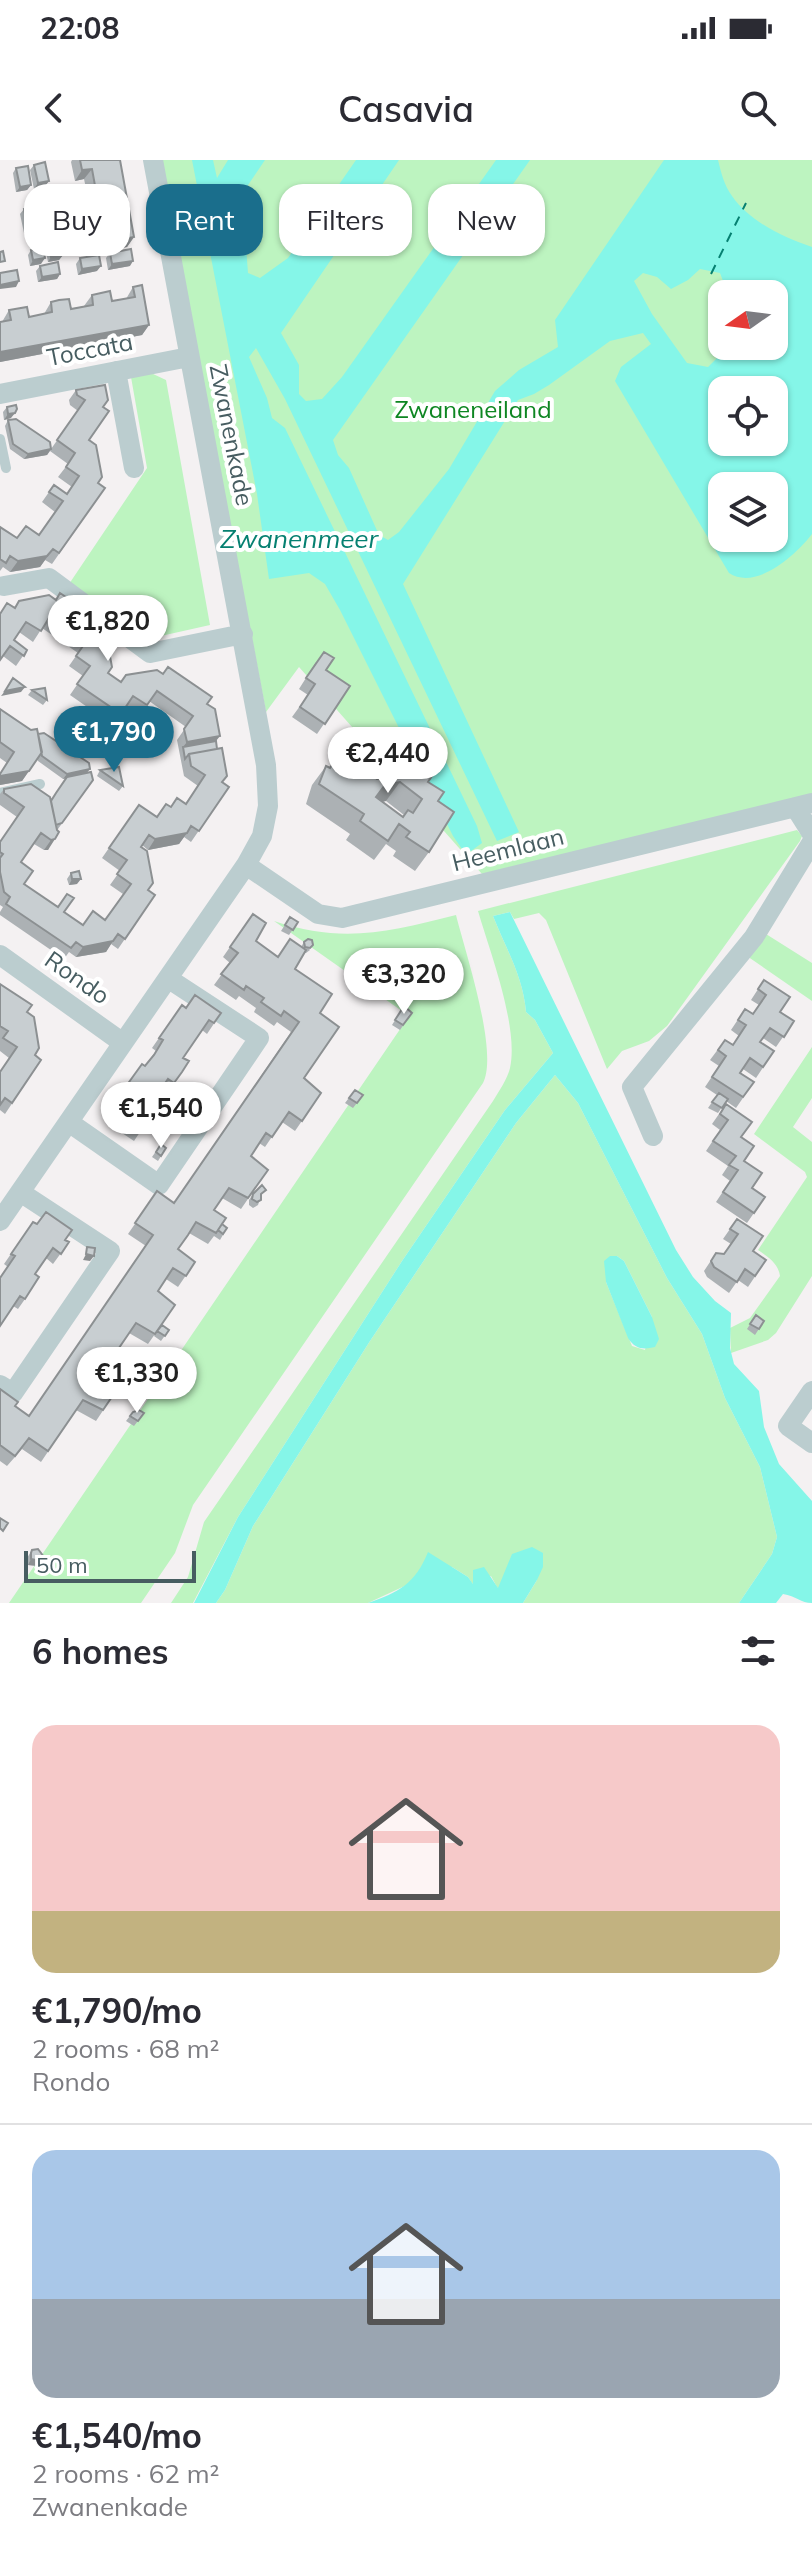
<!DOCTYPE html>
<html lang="en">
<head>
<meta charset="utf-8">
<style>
  body { margin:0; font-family:Mulish,sans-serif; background:#f7f7f7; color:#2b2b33; height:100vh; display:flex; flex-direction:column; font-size:30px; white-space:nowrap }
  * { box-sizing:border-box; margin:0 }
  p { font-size:26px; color:#7c7c81 }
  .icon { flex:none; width:44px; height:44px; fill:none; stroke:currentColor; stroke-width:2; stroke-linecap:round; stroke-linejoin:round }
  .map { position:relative; height:1443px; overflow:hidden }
  .details { display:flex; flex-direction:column; background:#fff; flex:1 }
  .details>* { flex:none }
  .top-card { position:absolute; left:24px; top:24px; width:764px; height:72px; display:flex; gap:16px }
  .needle { width:52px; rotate:256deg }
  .buttons { position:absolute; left:708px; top:120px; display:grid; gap:16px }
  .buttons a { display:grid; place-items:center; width:80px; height:80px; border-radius:16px; background:#fff; box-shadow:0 2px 6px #0004; font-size:40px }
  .scale { position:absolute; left:24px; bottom:20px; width:172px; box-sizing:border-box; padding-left:8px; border:4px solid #475d61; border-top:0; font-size:22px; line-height:28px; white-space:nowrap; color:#475d61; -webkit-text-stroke:6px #fff; paint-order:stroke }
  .price { position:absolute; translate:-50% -68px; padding:0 18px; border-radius:28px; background:#fff; color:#222; font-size:26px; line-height:52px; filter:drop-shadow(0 2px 4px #0008) }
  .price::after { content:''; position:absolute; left:50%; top:48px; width:24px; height:18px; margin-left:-12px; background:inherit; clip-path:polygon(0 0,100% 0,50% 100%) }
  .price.on { background:#1a6e8c; color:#fff }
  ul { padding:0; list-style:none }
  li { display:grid; align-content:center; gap:16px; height:424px; padding:0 32px }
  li+li { border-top:2px solid #e1e1e2 }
  li span { display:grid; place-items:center; height:248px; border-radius:24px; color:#555 }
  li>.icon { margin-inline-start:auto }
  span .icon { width:144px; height:144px; fill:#fffc; stroke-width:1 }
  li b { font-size:34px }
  h2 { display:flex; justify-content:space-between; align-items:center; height:96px; padding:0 32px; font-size:34px }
  .chip { padding:0 28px; border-radius:24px; background:#fff; box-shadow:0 2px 6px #0004; font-size:28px; line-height:72px }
  .chip.on { background:#1a6e8c; color:#fff }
  .status { display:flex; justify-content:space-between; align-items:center; height:56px; padding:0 40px; background:#fff; direction:ltr }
  .status svg { height:22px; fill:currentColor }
  header { display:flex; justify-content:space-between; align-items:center; height:104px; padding:0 32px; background:#fff; font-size:36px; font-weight:600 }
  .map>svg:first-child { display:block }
  .green { fill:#bdf4c0; fill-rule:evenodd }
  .water { fill:#85f6e8; fill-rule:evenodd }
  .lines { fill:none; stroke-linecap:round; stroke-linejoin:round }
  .ferry { stroke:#068071; stroke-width:2; stroke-dasharray:10 8; stroke-linecap:butt }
  .service { stroke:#bbcdcf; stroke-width:10 }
  .minor { stroke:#bbcdcf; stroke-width:20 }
  .wall { fill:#acb1b4; fill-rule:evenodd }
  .shaded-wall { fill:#8c9092 }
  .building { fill:#c8ced1; stroke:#8c9092; stroke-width:2; fill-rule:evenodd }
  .labels { text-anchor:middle; stroke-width:8; stroke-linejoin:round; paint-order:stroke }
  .street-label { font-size:24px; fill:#475d61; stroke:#fff }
  .park-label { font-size:24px; fill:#0e8622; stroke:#fff }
  .water-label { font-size:26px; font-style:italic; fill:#068071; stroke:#fff }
</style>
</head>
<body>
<div class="status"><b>22:08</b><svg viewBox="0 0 49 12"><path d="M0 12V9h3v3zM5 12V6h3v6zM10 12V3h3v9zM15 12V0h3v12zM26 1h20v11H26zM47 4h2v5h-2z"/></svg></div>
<header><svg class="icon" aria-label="back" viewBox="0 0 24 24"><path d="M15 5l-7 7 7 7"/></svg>Casavia<svg class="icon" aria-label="search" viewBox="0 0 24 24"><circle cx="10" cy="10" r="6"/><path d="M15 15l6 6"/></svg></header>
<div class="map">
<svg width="812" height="1443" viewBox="0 0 812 1443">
  <rect width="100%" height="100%" fill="#f4f1f2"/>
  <!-- green -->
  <path class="green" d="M160,0H812V635L482,714L299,507L266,552ZM722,134H774V186H722ZM722,230H774V282H722ZM722,326H774V378H722Z
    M151,213L166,220L210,465L143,480L67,427L147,308L131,217Z
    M797,670L802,676L800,681L667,866L649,881L622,891L607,909L546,760L539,753L514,759L510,752L493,756C506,789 523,816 526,852L535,860L553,893L505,950L402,1101L238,1357L193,1443H171L188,1417L204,1362L493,941C499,931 507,920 510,908C519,867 490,792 478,751Z
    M456,755C465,791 499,892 483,923L193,1345L175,1393L141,1443H9L409,856L274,761C343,784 388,772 456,755Z
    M758,769L812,803V841L741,792Z
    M812,887V938L793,967L812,982V1116L776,1173L768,1180L731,1193L730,1168L750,1158L780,1116C778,1103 768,1097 758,1090L807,1017L805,1012L754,974Z
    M555,915L578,943L667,1118L702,1174L725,1238L760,1307L777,1377L772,1394L739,1443H523L537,1420L498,1429L491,1416L474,1426L468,1417L452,1407L420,1411L409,1424L368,1443H216L225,1430L253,1366L370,1181L516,963ZM610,1096H617L624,1101L652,1157L645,1190L632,1186L606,1122Z"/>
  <!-- water -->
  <path class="water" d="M192,0H213L217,18L228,0H265L242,34L248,113L260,118L288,98L356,0H399L281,173L299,205V234L306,241L322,239L342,217L496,0H530L333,280L338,295L349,308L379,375L388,380L399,372L449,309L495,231L519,210L558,187L555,160L664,0H718C721,12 724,25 732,36C749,61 784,78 812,87V374C796,395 756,431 729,413L615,221L621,207L651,184L643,173L610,181L549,225L534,234L518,240L403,424L519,672L497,681L285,239L256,188L249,197L267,238L272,258L285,268L298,295L477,666L482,683L471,691L462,689L453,676L340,450L325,424L309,413L269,419L257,334ZM700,109L720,113L728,134H774V186H722V161L715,170L719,196L708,207L687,203L652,154L634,121L643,113L657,117L671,129L688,120ZM722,230H774V282H722ZM722,326H774V378H722Z
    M510,752L676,1090L693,1117L715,1141L731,1153L730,1188L734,1204L759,1231L764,1267L779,1304L812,1341V1443C801,1443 796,1436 783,1434L776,1443H739L772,1394L777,1377L760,1307L725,1238L702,1174L667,1118L578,943L555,915L516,963L370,1181L253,1366L225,1430L216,1443H194L238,1357L402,1101L505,950L553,893L535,860L526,852C523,816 506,789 493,756Z
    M610,1096H617L624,1101L652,1157L659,1179L655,1187C643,1190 635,1189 628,1178L606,1122L604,1101Z
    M532,1387L543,1393V1407L537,1420L523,1443H368C399,1432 415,1424 428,1392L468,1417L473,1424V1410L484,1407L498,1428L512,1394Z"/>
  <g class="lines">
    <!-- ferry -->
    <path class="ferry" d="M711,114L746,43"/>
    <!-- service -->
    <path class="service" d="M0,279L6,308
      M0,633L40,624"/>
    <!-- minor -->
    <path class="minor" d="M116,211L134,308
      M0,234L189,197
      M4,426L49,418L150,493L243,474
      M795,647L812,674
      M246,705L318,754L342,758L812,643
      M0,795L123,883
      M70,963L159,1025L259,878L169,819
      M653,976L632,927L754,777L812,682
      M0,1061L246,705L262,676L268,646L266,605L153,0
      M0,1225L13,1233L110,1091L20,1032
      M812,1231L788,1266L812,1283"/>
  </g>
  <!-- wall -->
  <path class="wall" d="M72,0H120L134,77L127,87L88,94L86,85L95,74L92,61L82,63L79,44L87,33L84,19L75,21L71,2Z
    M34,5L49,21L45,26L34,29L30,10Z
    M16,8L31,25L27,30L16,32L13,13Z
    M42,45L56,62L52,68L41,70L38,51Z
    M24,49L39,66L35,71L24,73L20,54Z
    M49,87L63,95L59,100L48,102L46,92Z
    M31,90L41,104L30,106L28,95Z
    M110,93L130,106L108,110L106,98Z
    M80,98L97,111L78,115L76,104Z
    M40,106L60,114L57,119L38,122L36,111Z
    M133,127L149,165L142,175L0,202V162H2L9,150L29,157L44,154L51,142L71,149L84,146L92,135L112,141L126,139Z
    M76,230L103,247L89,280L98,323L105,328L52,404L45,400L40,407L10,412L3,407L0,411V367L17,378L39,375L55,352L42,342L54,325L67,334L72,327L58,317L68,304L50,291L47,295L24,299L10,289L5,266L8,260L51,289L78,251L70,245L69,240Z
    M7,247L11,258L4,260L3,252Z
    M15,448L99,471L108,513L121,522L207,544L216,581L222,622L229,627L191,682L184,677L179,684L148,690L142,685L141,687L148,730L155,735L118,789L111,784L106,792L76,797L69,792L64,799L0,755V752L3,747L0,745V682L17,657L0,645V634L4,629L51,640L67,618L63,619L38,601L37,599L22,621L0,625V613L7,603L0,598V549L31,570L38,574L87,613L93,620L58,669H56L48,690H44L34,684L21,702L24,724L83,765L105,760L123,734L110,725L120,711L102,698L139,645L157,657L171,647L185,644L198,626L184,616L177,580L186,567L149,541L139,556L126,546L113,565L70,535L83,516L69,506L78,493L42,468L33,482L19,472L14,480L27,490L16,506L3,496Z
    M316,502L326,510L350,526L317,574L292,557L308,535L299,529Z
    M32,530L47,540L43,545L28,535Z
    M412,598L428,622L438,641L429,692L415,711L393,696L396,691L386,684L374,700L346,680L350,674L306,644L312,625L326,606L330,608L363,609L377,619L400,615ZM386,641L404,655L403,657L382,642Z
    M100,610L123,626L119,631L97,616Z
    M71,713L77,724L69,725L67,719Z
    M253,754L256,781L278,797L301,787L304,782L310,790L306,793H304L295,809L320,853L304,918L321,933L295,971L282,962L265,987L259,983L251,996L268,1010L241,1049L222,1038L214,1050L222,1064L227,1068L220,1080L214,1076L208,1084L189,1073L178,1089L195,1102L178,1127L166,1119L158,1131L162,1165L169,1170L161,1181L154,1176L155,1174L148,1184L129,1173L106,1207L110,1214L122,1222L96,1261L76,1250L41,1302L22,1289L7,1306L0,1301V1229L15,1246L29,1256L146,1086L128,1074L139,1058L174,1043L291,872L277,862L274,866L254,852L256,848L239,836L236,840L214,825L230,803L223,797Z
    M290,757L298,762L289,775L281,771Z
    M764,820L780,852L794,861L776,887L763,878L760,882L774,891L756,918L743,909L740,913L754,922L736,948L726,941L718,953L708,948L717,935L705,927L719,906L710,900L725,880L733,885L739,876L731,870L745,849L753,854L759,845L751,840Z
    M0,824L27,852L35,895L41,900L5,954L0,950V912L9,898L0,891Z
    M182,845L186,848L221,853L207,874L202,870L183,898L182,912L166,933L161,930L143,956L148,960L134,981L107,963L116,949L112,947L142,904L145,906L156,891L152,888Z
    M404,846L412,853L400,870L392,865Z
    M355,930L363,935L353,948L345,943Z
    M726,944L741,977L744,1001L752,1028L765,1037L747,1063L716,1042L730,1021L722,1015L728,1006L706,991L720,970L712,964Z
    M161,984L166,988L158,1001L152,997Z
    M253,1034L261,1036L258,1045L253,1048L249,1045V1040Z
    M737,1059L753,1091L766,1100L748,1127L738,1120L729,1133L707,1117L704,1111L716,1093L724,1094L731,1084L723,1079Z
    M33,1062L69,1082L53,1104L46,1098L35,1114L25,1139L18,1149L13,1146L8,1107L4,1104Z
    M756,1155L764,1161L755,1175L747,1169Z
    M133,1252L144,1253L134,1266L126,1261Z
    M32,1390L44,1397L38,1406L28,1405L27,1398Z"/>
  <!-- shaded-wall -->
  <path class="shaded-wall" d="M92,9L84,19L75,21L82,10Z
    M49,21L45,26L34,29L38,23Z
    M31,25L27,30L16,32L20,27Z
    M99,50L92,61L82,63L89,52Z
    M56,62L52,68L41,70L45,64Z
    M39,66L35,71L24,73L28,68Z
    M134,77L127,87L88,94L95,84Z
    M63,95L59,100L48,102L51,97Z
    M45,98L41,104L30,106L33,100Z
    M133,101L130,106L108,110L112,104Z
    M101,106L97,111L78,115L82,109Z
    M60,114L57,119L38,122L42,117Z
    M19,121L16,127L0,129V125Z
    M149,165L142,175L0,202V192Z
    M15,253L11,258L4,260L8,254Z
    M51,289L47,295L24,299L28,294Z
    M53,389L40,407L10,412L18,401Z
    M25,527L21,532L1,536L5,531Z
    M220,576L212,586L183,587L187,582Z
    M90,609L86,614L63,619L67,614Z
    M29,611L22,621L0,625V616Z
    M400,622L386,641L371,644L385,625Z
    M187,673L179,684L148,690L155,679Z
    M55,679L48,690H44L51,680Z
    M72,719H81L77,724L69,725Z
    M113,781L106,792L76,797L83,787Z
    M86,1094L94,1096L90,1101L83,1100Z
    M31,1399L41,1401L38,1406L28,1405Z"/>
  <!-- building -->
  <path class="building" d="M80,0H120L134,77L95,84L93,74L104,72L99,50L89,52L86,33L96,31L92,9L82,10Z
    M45,2L49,21L38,23L34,5Z
    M28,6L31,25L20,27L16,8Z
    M53,44L56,62L45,64L42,45Z
    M35,47L39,66L28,68L24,49Z
    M61,85L63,95L51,97L49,87Z
    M43,88L45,98L33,100L31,90Z
    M131,89L133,101L112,104L110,93Z
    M3,91L5,101L0,102V92Z
    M99,95L101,106L82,109L80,98Z
    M58,102L60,114L42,117L40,106Z
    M17,110L19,121L0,125V113Z
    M142,125L149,165L0,192V162L11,160L9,150L27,147L29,157L52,152L51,142L59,140L69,139L71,149L93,145L92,135L110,131L112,141L135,137L133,127Z
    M105,225L108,240L103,247L109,251L89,280L96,285L102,317L98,323L105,328L59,393L53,389L47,396L18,401L10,396L6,403L0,399V367L17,378L26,366L39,375L63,341L49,332L54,325L67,334L79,316L66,307L75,293L57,280L85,240L77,235L76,230Z
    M16,245L17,249L15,253L8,254L7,247Z
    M16,259L50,282L51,289L28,294L13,284L8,260Z
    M60,433L104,463L99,471L106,475L112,507L108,513L121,522L126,515L157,510L163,514L168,507L212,537L207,544L215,549L220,576L187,582L184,569L193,556L157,531L147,545L133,536L121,554L77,524L90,506L76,496L85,483L49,458L41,471L26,462L14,480L27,490L24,496L10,486L0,500V454L7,443L15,448L19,441L49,435L56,440Z
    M324,492L334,498L326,510L350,526L325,564L300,547L315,524L306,518Z
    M13,518L25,527L5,531Z
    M45,528L47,540L32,530Z
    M0,549L31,570L37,569L42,592L29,611L0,616V614L14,592L0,582Z
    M355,571L378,587L363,609L377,619L402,614L412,598L434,613L428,622L444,632L438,641L454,652L429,692L406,677L410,672L399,664L388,681L360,661L364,654L319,624L326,606L330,608ZM400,622L422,639L413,653L408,650L403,657L376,637L385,625Z
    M44,573L89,603L90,609L67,614L42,596L38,574Z
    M216,581L217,589L189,594L185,599L183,587Z
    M222,588L227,616L222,622L229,627L199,671L191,666L187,673L155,679L149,675L141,687L147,691L153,723L148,730L155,735L125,779L118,774L113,781L83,787L76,782L71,788L6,744L10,737L4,732L0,712V698L3,694L0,692V682L24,647L4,633V629L31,624L50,637L57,670L59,672L55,679L51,680L41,673L21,702L33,711L24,724L58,747L67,734L74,738L64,752L83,765L93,751L105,760L131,724L117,714L127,700L109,688L139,645L157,657L166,644L171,647L177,638L186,644L205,615L191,606L189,594Z
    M119,607L123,626L100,610Z
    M91,612L93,620L62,663L56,665L51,641L56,633L67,617Z
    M79,711L81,719H72L71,713Z
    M253,754L266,763L256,781L278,797L290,779L306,790L295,809L332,834L320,853L339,867L304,918L321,933L302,961L289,952L272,977L266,973L251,996L268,1010L248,1038L229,1028L214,1050L226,1058L216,1073L196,1062L188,1075L178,1089L195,1102L186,1116L173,1108L158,1131L175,1145L155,1174L136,1163L106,1207L112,1211L110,1214L122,1222L103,1250L83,1240L48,1291L29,1278L15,1296L0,1285V1229L18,1242L15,1246L29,1256L153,1075L135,1063L157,1031L174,1043L299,862L284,851L281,856L261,842L264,838L246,826L244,830L221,814L238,793L230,787Z
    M290,757L298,762L293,770L285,765Z
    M308,779L312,780L313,785L310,788L305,787L304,782Z
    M764,820L790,837L780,852L794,861L784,877L770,868L760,882L774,891L763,907L750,898L740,913L754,922L743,937L712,917L726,896L718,890L725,880L733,885L746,865L738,860L745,849L753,854L766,835L758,829Z
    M0,824L32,845L27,852L34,857L39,888L35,895L41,900L12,943L5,938L0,945V912L17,887L3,878L8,871L0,866Z
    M195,835L221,853L214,863L209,860L183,898L189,901L182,912L174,923L168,919L143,956L148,960L141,970L114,952L123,939L119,936L142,904L145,906L154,895L163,880L159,878L182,845L186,848Z
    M404,846L412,853L403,865L395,860Z
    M355,930L363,935L357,943L349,938Z
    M719,933L728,939L722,948L712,942Z
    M726,944L752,962L741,977L754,986L744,1001L762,1013L752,1028L765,1037L754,1053L723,1032L738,1010L729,1005L736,996L713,981L728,960L720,954Z
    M161,984L166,988L161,996L156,992Z
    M262,1025L266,1030L261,1034V1040L257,1042L252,1039L253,1034Z
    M46,1052L72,1070L65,1080L69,1082L61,1094L53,1088L35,1114L39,1117L25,1139L20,1136L0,1166V1118L15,1096L11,1094L33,1062L37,1064Z
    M737,1059L763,1076L753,1091L766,1100L755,1116L745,1109L737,1122L714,1107L711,1101L716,1093L724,1094L738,1074L730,1069Z
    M222,1064L227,1068L223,1074L218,1070Z
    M87,1087L95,1088L94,1096L86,1094Z
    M756,1155L764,1161L759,1169L750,1164Z
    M162,1165L169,1170L165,1176L157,1171Z
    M139,1250L144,1253L138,1261L130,1256L133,1252Z
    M0,1358L8,1363L3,1371L0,1368Z
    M38,1389L44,1397L41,1401L31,1399V1393L32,1390Z"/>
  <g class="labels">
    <!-- street labels -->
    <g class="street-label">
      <text transform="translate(90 190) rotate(-11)" y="8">Toccata</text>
      <text transform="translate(231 275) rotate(79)" y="8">Zwanenkade</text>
      <text transform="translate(508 690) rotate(-14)" y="8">Heemlaan</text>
      <text transform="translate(77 818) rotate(35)" y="8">Rondo</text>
    </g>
    <!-- park labels -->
    <g class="park-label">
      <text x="473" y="258">Zwaneneiland</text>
    </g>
    <!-- water labels -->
    <g class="water-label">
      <text x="299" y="388">Zwanenmeer</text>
    </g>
  </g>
</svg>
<div class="buttons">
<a><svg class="needle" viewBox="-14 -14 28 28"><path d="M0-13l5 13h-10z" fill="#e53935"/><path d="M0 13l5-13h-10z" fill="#7c7c81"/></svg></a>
<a><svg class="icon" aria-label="locate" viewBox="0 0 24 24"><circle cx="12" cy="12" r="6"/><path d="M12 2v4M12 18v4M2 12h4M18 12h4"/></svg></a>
<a><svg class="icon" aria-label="layers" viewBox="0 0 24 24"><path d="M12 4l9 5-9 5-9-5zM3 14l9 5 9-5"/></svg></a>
</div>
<div class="scale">50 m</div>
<b class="price" style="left:108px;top:503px">€1,820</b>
<b class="price on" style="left:114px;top:614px">€1,790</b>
<b class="price" style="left:388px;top:635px">€2,440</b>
<b class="price" style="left:404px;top:856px">€3,320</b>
<b class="price" style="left:161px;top:990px">€1,540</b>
<b class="price" style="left:137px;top:1255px">€1,330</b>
<div class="top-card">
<a class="chip">Buy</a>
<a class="chip on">Rent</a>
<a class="chip">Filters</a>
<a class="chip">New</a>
</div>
</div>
<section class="details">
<h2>6 homes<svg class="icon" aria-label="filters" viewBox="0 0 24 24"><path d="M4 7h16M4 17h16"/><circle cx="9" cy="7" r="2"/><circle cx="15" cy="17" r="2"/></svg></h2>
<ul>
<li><span style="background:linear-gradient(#f6c9c9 75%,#c2b280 0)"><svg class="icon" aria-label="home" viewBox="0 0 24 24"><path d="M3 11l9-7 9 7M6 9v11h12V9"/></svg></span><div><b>€1,790/mo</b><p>2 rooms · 68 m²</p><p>Rondo</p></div></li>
<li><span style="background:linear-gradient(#a9c7e8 60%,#9aa5b1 0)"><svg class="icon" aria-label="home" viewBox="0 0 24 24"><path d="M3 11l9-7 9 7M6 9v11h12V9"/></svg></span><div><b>€1,540/mo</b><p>2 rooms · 62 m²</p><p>Zwanenkade</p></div></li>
</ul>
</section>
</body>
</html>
